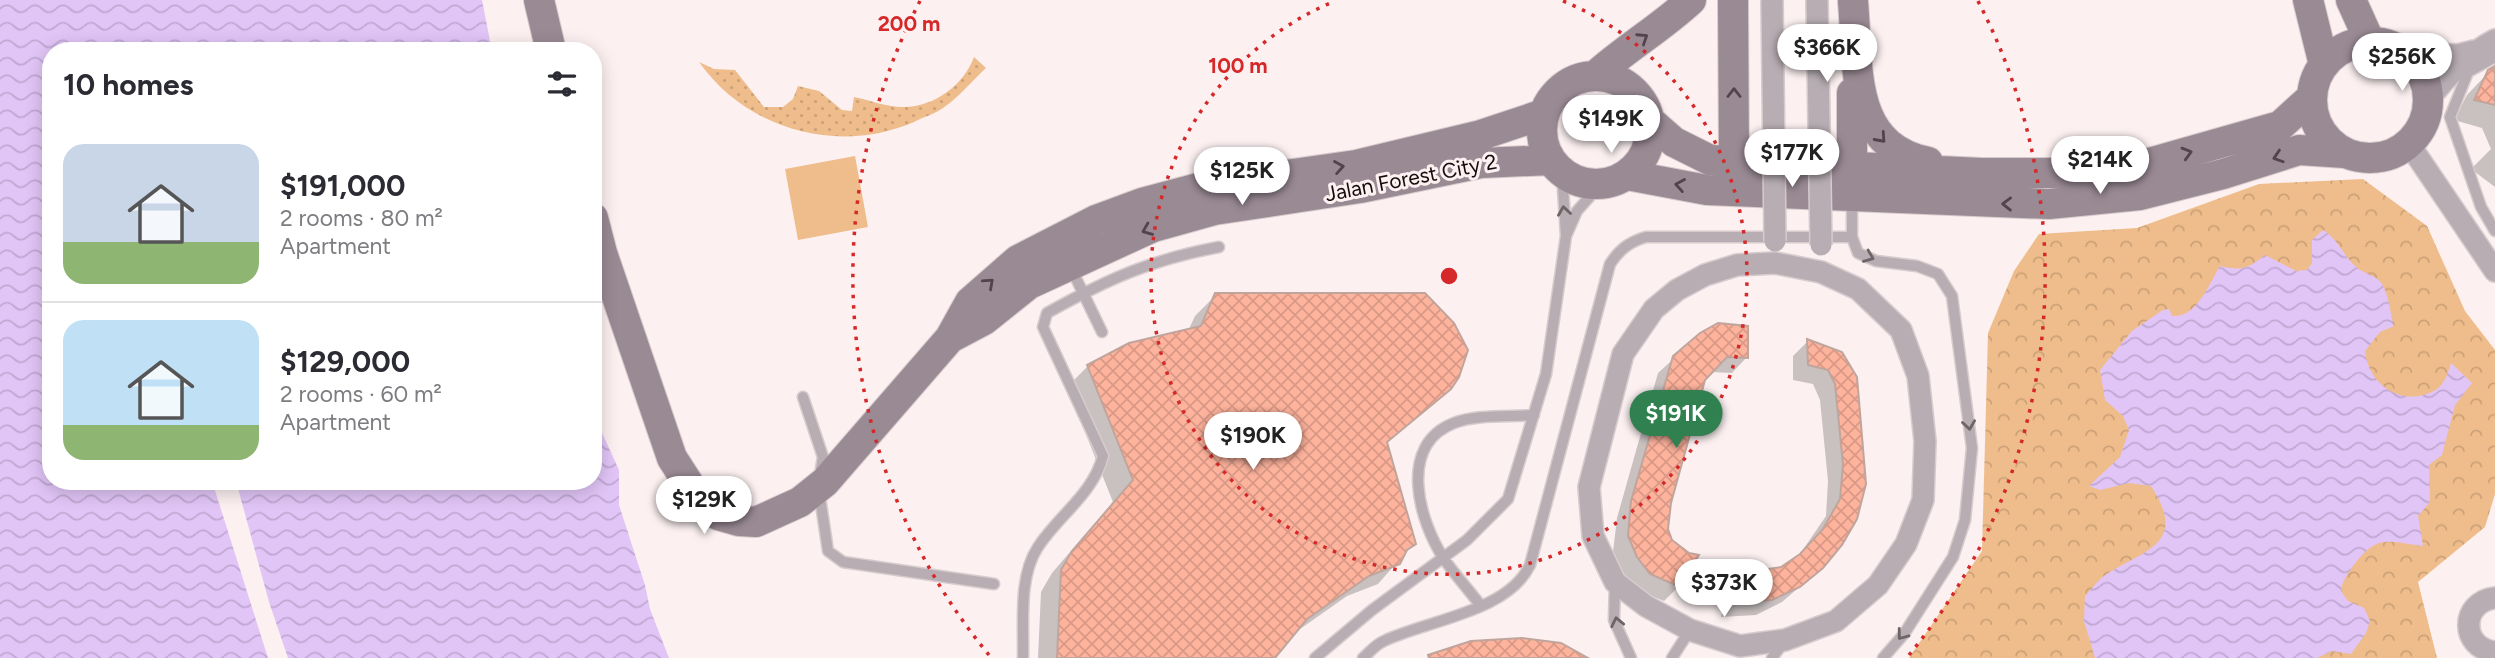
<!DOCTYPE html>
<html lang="en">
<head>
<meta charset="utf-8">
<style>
  body { margin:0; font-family:Figtree,sans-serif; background:#f7f7f7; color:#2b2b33; height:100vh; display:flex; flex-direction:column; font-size:26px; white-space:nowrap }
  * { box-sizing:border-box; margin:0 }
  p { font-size:23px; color:#7c7c81 }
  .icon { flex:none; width:38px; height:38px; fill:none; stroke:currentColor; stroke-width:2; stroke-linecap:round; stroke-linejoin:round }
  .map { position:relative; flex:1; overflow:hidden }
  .panel { position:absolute; left:42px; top:42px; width:560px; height:448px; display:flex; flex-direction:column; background:#fff; border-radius:28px; box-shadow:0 4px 18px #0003 }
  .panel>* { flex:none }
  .price { position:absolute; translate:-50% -60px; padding:0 16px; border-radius:24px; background:#fff; color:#222; font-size:23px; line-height:46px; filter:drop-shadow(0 2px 4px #0008) }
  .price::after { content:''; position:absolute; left:50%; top:42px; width:21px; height:16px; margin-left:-10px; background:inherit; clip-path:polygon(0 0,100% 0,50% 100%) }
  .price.current { background:#318050; color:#fff }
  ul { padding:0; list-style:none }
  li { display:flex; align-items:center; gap:21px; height:175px; padding:0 21px }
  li+li { border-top:2px solid #e1e1e2 }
  li span { display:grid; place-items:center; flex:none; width:196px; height:140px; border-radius:21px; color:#555 }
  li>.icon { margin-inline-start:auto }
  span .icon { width:84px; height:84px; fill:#fffc; stroke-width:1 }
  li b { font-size:30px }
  h2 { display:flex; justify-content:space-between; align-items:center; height:84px; padding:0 21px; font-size:30px }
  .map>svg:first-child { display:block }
  .grass { fill:url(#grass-dots) }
  .forest { fill:url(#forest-crowns) }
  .pitch { fill:#efbd8b }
  .water { fill:url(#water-waves) }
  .shadow { fill:#0003 }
  .building { fill:url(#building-cross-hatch); stroke:#c0a59d; stroke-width:2 }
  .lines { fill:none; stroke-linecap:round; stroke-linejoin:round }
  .lane-casing { stroke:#d7cbcd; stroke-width:13 }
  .street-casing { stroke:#d7cbcd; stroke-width:24 }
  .secondary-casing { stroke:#d7cbcd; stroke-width:32 }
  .lane { stroke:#b7adb3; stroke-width:10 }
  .street { stroke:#b7adb3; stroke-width:21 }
  .secondary { stroke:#9a8a94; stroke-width:30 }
  .street-bridge-casing { stroke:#d7cbcd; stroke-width:24; stroke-linecap:butt }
  .street-bridge { stroke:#b7adb3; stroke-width:21 }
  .oneway { stroke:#51444a }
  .oneway2 { stroke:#6e6468 }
  .ring { fill:none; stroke:#d62828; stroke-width:3.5; stroke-dasharray:3.5 7 }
  .labels { text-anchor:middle; stroke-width:6; stroke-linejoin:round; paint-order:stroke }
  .street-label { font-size:21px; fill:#150b0d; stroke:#fcf0f1 }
  .centre { fill:#d62828; stroke:#fcf0f1; stroke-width:3.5 }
  .ring-label { font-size:21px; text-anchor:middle; font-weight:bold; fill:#d62828; stroke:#fcf0f1; stroke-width:6; stroke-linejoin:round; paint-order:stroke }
</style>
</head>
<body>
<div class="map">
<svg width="2495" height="658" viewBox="0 0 2495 658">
  <defs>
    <pattern id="grass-dots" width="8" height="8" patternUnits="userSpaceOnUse" patternTransform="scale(1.75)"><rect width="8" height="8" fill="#efbd8b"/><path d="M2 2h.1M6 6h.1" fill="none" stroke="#cca177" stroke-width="1.8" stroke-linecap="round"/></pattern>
    <pattern id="forest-crowns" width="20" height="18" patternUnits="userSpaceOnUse" patternTransform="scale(1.75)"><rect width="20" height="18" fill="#efbd8b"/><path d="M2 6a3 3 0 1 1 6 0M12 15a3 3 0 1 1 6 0" fill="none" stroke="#cca177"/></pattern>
    <pattern id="water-waves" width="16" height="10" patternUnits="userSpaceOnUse" patternTransform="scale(1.75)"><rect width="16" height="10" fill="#e1c5f7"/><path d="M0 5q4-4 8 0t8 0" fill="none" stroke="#c0a8d3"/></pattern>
    <pattern id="building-cross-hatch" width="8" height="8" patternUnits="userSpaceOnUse" patternTransform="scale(1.75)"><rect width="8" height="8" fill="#feb39d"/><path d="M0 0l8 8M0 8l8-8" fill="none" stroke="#d99986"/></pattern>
  </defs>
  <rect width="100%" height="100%" fill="#fcf0f1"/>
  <!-- grass -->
  <path class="grass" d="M974,57L986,68C972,81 959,97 943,108C935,114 923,117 914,122C838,155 747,130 699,62L714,69L735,70L764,107H783L793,99L798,86L819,91L842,110L852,111L854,97C869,100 887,107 902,107C933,108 964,85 974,57Z"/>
  <!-- forest -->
  <path class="forest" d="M2363,179L2427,226L2465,311L2495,350V494L2485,527L2418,582L2437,658H1909L1982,551L1988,333L2014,271L2039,234L2137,228L2259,184Z"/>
  <!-- pitch -->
  <path class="pitch" d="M855,156L868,227L798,240L785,169Z"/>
  <!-- water -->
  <path class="water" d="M0,0H482L492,51H51V481H212L268,658H0Z
    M2323,230C2337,238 2343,255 2355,266C2363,274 2375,274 2382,284C2389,295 2390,313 2394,326L2380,332L2365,351C2368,384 2401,408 2434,391C2444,386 2448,373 2451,363L2472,383L2455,405L2442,455L2429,465L2430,502L2418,516L2423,546C2386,541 2377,534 2353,566C2347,575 2342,581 2341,591L2348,601L2364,608L2370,621L2366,633L2351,654L2332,651L2317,658H2095L2084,621L2085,596C2091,590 2097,581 2104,576C2142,550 2190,546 2151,486L2129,483L2100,490L2089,486L2120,457L2129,430L2123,416L2105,400L2100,370L2132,331L2163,310L2169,309L2172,316C2197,318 2209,284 2220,266C2241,271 2248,269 2265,255L2296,271L2307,270L2312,263V240Z
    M593,413L619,470V505L645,585L650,609L669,658H288L269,602L236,481H593Z"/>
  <!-- shadow -->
  <path class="shadow" d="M2487,74L2495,76V187L2471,169L2491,149L2482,128L2454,120L2467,95Z
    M1216,295L1450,388L1386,444L1414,543L1378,584L1347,596L1293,634L1273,658H1038L1041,592L1052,573L1113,502L1067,387L1088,366L1188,331L1195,316Z
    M1701,334L1747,357L1732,373L1711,372L1704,379L1669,503L1666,529L1679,586L1664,601L1635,589L1622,572L1613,552L1617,518L1658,373Z
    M1808,341L1841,353L1855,519L1820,569L1782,602L1756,615L1721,617L1727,590L1742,574L1781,569L1798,557L1826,516L1828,481L1820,400L1813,384L1793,380V356Z"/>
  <!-- building -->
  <path class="building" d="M2495,66V105L2474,100L2488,70Z
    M1215,293H1425L1454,323L1468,350L1459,377L1451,389L1387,442L1416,544L1407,550L1400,564L1369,576L1307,619L1275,658H1057L1061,570L1072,551L1133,480L1087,365L1129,343L1201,326Z
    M1718,323L1748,326V358L1727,357L1705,380L1671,503L1668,529L1672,540L1689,553L1699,555L1680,587L1650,574L1637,557L1628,536L1631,501L1673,356L1700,333Z
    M1807,339L1842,352L1857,377L1866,484L1857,519L1842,545L1823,568L1800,587L1772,600L1735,603L1741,573L1781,567L1800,554L1823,529L1840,499L1843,464L1835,384L1828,370L1808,365Z
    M1522,638L1561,643L1588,658H1429L1428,655L1471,641Z"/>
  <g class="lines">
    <defs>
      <path id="lane" d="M2495,57L2468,72L2450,117L2481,207L2495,231
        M1562,172L1566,236L1577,211L1601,184
        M1852,197V237L1858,253L1876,261L1917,266L1938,274L1952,296L1972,448L1965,520L1953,557L1904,634L1883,658
        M1071,268L1102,332
        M803,397L823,457L820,475
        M819,491L828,551L843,562L994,584
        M1615,582L1614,620L1631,658
        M1481,606C1469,590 1455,575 1444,559C1419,521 1397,445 1454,423C1477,414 1509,417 1534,415
        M1023,658C1024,624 1018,577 1038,547C1059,515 1093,494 1103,456L1043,327L1047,313C1108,279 1150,260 1219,247
        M1315,658L1372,610L1467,540L1508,499L1546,374L1566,236
        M1363,658C1370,652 1376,644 1384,641C1428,620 1508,612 1530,565L1610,264C1620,249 1629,242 1646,237H1852
        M1672,658L1690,630
        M1772,658L1784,642"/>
      <path id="street" d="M2405,53L2458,55L2474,51
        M2429,99C2448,75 2468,54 2495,40
        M2409,144L2495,271
        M1775,263L1821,272L1858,289L1901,330L1918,376L1925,441L1923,500L1906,544L1878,585L1836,621L1785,640L1740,646L1690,630L1646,606L1615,582L1593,536L1589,487L1623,354L1654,309L1677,290L1705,275L1737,265Z
        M2495,598C2460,602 2460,648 2495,652"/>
      <path id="secondary" d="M539,0L551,51
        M1733,0L1734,161
        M2308,0L2324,65
        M2351,0L2370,42
        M1853,2C1859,67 1848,145 1928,162
        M2312 100a58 58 0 1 1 116 0a58 58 0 1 1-116 0Z
        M1542 130a54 54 0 1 1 108 0a54 54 0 1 1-108 0Z
        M1595,76C1626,48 1661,28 1691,0
        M1650,121L1674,142L1710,160L1982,173H2054L2132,168L2280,126L2312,97
        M1627,175L1707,190L2049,204L2140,195L2223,174L2299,150L2345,153
        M1852,186V93
        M593,218L602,253L672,458L701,503L718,515L739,521L756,522L800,502L825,482L950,338L970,302L1018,260L1096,220L1142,203L1202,187L1356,165L1481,135L1544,114
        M950,338L984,320L1029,284L1153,227L1214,210L1360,188L1481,163L1551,160"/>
    </defs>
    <!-- lane casing -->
    <use href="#lane" class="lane-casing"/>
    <!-- street casing -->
    <use href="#street" class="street-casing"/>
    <!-- secondary casing -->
    <use href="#secondary" class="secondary-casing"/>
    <!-- lane -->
    <use href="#lane" class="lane"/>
    <!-- street -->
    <use href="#street" class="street"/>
    <!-- secondary -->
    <use href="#secondary" class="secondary"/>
    <defs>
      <path id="street-bridge" d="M1772,0L1775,241
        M1817,0L1821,245"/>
    </defs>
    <!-- street-bridge casing -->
    <use href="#street-bridge" class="street-bridge-casing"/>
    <!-- street-bridge -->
    <use href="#street-bridge" class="street-bridge"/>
  </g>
  <!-- one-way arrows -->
  <defs><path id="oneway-chevron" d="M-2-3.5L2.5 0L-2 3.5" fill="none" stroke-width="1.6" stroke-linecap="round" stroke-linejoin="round" transform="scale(1.75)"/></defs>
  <g class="oneway">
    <use href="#oneway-chevron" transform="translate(1643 38) rotate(-33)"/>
    <use href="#oneway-chevron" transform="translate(1734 93) rotate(-90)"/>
    <use href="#oneway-chevron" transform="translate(1881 138) rotate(48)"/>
    <use href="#oneway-chevron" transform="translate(2187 153) rotate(-16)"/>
    <use href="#oneway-chevron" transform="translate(2278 157) rotate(162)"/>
    <use href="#oneway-chevron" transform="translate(1339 167) rotate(-10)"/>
    <use href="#oneway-chevron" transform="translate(1680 185) rotate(-170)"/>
    <use href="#oneway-chevron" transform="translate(2007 204) rotate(-179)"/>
    <use href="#oneway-chevron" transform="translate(1147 230) rotate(158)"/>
    <use href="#oneway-chevron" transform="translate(989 283) rotate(-42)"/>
  </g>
  <g class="oneway2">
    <use href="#oneway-chevron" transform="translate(1564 211) rotate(-98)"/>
    <use href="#oneway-chevron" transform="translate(1869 257) rotate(22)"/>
    <use href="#oneway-chevron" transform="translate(1969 425) rotate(82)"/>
    <use href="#oneway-chevron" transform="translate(1617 622) rotate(-102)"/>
    <use href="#oneway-chevron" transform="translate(1902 635) rotate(127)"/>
  </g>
  <!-- distance rings -->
  <g class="ring">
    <path d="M1563 1A298 298 0 1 1 1335 1"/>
    <path d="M989 655A596 596 0 0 1 920 1M1978 1A596 596 0 0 1 1909 655"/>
  </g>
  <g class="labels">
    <!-- street labels -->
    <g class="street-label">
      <text transform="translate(1411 178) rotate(-11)" y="7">Jalan Forest City 2</text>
    </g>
  </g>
  <circle cx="1449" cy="276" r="10" class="centre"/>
  <g class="ring-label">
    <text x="909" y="31">200 m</text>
    <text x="1238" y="73">100 m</text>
  </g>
</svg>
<b class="price" style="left:1827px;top:84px">$366K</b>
<b class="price" style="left:2402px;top:93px">$256K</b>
<b class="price" style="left:1611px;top:155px">$149K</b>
<b class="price" style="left:1792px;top:189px">$177K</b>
<b class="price" style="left:2100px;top:196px">$214K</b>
<b class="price" style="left:1242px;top:207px">$125K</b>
<b class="price current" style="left:1676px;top:450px">$191K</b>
<b class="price" style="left:1253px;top:472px">$190K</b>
<b class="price" style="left:704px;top:536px">$129K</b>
<b class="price" style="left:1724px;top:619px">$373K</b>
<section class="panel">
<h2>10 homes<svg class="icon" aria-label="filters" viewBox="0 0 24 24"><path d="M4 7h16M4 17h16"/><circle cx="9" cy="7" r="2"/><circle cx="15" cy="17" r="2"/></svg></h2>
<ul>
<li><span style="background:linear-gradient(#c9d6e8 70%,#8fb573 0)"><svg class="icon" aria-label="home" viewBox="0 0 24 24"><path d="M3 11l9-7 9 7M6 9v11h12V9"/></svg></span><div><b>$191,000</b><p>2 rooms · 80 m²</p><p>Apartment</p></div></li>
<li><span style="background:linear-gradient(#bfe0f5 75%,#8fb573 0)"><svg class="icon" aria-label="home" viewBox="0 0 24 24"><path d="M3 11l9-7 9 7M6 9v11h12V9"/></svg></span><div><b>$129,000</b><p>2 rooms · 60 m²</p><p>Apartment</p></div></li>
</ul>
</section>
</div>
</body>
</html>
